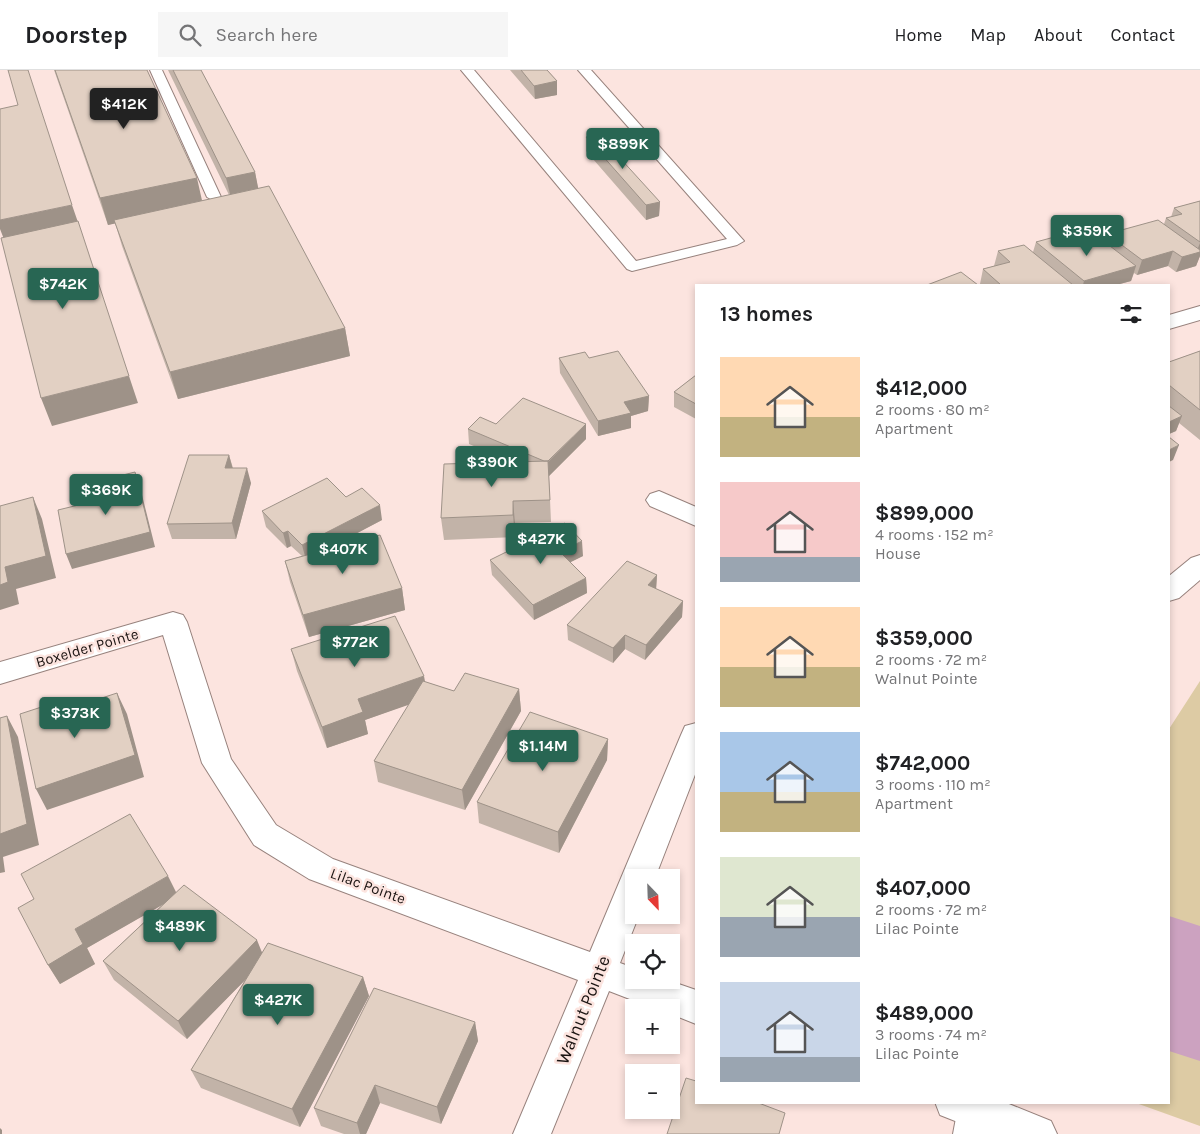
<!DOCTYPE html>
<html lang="en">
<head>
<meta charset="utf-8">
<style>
  body { margin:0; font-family:Karla,sans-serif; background:#f6f6f6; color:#202124; height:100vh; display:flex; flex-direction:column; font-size:19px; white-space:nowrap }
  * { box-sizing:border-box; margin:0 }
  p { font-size:16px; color:#757577 }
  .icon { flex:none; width:28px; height:28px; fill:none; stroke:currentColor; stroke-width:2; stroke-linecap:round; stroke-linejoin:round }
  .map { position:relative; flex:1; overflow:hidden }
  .drawer { position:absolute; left:695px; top:214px; width:475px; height:820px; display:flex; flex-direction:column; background:#fff; border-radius:0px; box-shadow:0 2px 8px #0003 }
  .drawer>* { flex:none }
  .needle { width:32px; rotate:157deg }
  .fabs { position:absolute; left:625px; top:799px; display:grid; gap:10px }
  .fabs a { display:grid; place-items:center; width:55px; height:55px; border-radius:0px; background:#fff; box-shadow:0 2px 8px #0003; font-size:25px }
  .price { position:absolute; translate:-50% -42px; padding:0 11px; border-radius:5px; background:#286653; color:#fff; font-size:16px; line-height:32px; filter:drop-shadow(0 1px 2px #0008) }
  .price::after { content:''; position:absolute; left:50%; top:30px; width:15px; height:11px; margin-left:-8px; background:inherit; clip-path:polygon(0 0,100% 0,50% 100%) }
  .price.current { background:#222; color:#fff }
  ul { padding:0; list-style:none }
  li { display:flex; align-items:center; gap:15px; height:125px; padding:0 25px }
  li span { display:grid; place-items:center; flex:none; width:140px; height:100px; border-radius:0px; color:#555 }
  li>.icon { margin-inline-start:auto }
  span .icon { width:60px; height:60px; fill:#fffc; stroke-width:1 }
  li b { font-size:21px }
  h2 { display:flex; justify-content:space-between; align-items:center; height:60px; padding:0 25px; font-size:21px }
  header { display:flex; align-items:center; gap:30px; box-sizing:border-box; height:70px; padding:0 25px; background:#fff; border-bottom:1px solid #e0e0e0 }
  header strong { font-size:24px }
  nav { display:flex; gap:28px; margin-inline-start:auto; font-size:18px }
  .search { width:350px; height:45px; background:#f6f6f6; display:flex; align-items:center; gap:12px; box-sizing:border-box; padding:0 18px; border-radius:0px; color:#757577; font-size:19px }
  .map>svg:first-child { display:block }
  .green { fill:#ddcba4 }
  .water { fill:#cca2c0 }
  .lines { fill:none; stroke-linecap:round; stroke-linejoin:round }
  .service-casing { stroke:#97827d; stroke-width:2 }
  .minor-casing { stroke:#97827d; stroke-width:2 }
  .tertiary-casing { stroke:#97827d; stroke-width:2 }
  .service { fill:#fff; fill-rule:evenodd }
  .minor { fill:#fff; fill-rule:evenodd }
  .tertiary { fill:#fff; fill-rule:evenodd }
  .wall { fill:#c2b3a8 }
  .shaded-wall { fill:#9e9288 }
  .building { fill:#e2d0c3; stroke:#9e9288 }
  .labels { text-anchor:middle; stroke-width:5; stroke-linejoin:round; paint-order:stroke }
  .street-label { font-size:15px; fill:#1c1513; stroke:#fce4df }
  .near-street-label { font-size:18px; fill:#1c1513; stroke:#fce4df }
</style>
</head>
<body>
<header>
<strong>Doorstep</strong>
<div class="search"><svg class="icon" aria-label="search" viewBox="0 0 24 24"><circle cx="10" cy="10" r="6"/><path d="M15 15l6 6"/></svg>Search here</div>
<nav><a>Home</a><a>Map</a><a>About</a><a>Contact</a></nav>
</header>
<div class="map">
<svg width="1200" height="1064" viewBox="0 0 1200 1064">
  <rect width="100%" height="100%" fill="#fce4df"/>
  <!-- green -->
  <path class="green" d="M1200,611V1056L1136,1033L1169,1032V659Z"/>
  <!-- water -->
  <path class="water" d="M1169,846L1200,856V991L1169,981Z"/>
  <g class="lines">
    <defs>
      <path id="service" d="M150,0H162L221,127L219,130L214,131L207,127Z
        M461,0H474L636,191L727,169L578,0H591L744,171L737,175L632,201L627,199Z"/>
      <path id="minor" d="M1200,236V250L1169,259V245Z
        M659,421L696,437V456L650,436L646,430L650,424Z
        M173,542L183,545L187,552L231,689L276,755L333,789L590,882L681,665L685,656L696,653V702L655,808H634V845H639L620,893L634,898V910H667L696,920V954L671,944V938H653L609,921L551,1064H513L578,910L309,809L254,775L202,693L163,565L0,614V592Z
        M935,1032H1004L1051,1051L1057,1064H988L940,1045Z"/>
      <path id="tertiary" d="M1200,485V510L1179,528L1169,531V506L1191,488Z
        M959,1032H997L991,1064H953Z"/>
    </defs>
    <!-- service casing -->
    <use href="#service" class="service-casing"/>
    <!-- minor casing -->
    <use href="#minor" class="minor-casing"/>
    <!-- tertiary casing -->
    <use href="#tertiary" class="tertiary-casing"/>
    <!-- service -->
    <use href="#service" class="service"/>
    <!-- minor -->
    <use href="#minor" class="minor"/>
    <!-- tertiary -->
    <use href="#tertiary" class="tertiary"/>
  </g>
  <!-- wall -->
  <path class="wall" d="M54,0H147L202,131L229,125L168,0H201L255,102L258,119L345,258L350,286L178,329L122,176L115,153L108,155Z
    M510,0H547L557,11V25L535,29Z
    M586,67L660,132L659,146L646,150L586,81Z
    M1200,131V186L1196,196L1176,202L1168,196L1137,205L1134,203L1131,211L1116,215H981L980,214L983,199L994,196L998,181L1033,182L1036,172L1068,174L1105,172L1107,164L1164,154L1166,148L1171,147L1174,138Z
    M1200,281V370L1179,353L1176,361L1169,364V292Z
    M559,288H589L649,326L648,341L631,346V358L598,366L560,303Z
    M696,305V349L674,337V322Z
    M496,354L586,369L549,406L551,452L515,453V467L444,470L441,448L512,392L469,374L468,359Z
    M229,385L233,398L251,413L236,469H172L167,454Z
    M346,427L382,450L327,479L402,518L405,540L309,567L290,512L285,491L302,486L291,476L287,478L266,457L262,441Z
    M583,486L570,492L586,508L587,523L534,550L492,505L490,490Z
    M657,505L656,519L683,531L682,547L645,590L625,579L613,593L568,570L567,555Z
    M291,579L425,612L454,621L519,619L521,641L465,740L378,712L374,691L409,634L365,650L368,664L327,678L297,601Z
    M608,669L607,690L559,783L479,753L477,732Z
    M176,822L262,882L363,907L369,926L300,1057L201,1018L191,1000L245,910L187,969L114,910L103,891L163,834L87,878L95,894L60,914L48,895Z
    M475,952L478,971L441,1054L380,1033L366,1064H344L321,1056L314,1038Z"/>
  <!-- shaded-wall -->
  <path class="shaded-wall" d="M557,11V25L535,29L534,16Z
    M255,102L259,122L231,128L226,108Z
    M197,108L203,135L108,155L100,128Z
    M660,132L659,146L646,150V135Z
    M72,135L81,161L7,177L0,159V150Z
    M1200,173V186L1196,196L1176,202L1182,187L1196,183Z
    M1173,181L1168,196L1137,205L1142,190Z
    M1136,196L1131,211L1116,215H1083L1084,211Z
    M345,258L350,286L178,329L170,302Z
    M129,306L138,333L52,356L41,328Z
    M649,326L648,341L631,346V358L598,366V351L624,332Z
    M1182,346L1176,361L1169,364V352Z
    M586,354V369L548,407V392Z
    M1179,375L1173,390L1169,392V380Z
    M229,385L233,400L225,398Z
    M247,398L251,413L236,469L232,453Z
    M135,402L140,417L155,477L72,499L66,484Z
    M33,427L42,449L56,508L16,519L19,534L0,540V515L5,497Z
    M513,431L515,453V467L513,445Z
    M380,435L382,450L306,490L302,475Z
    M288,461L291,476L287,478L283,463Z
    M582,471L583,486L561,497L560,482Z
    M657,505L656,520L648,515Z
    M586,508L587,523L534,550L533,535Z
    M402,518L405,540L309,567L303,545Z
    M683,531L682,547L645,590L646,575Z
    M625,565V579L613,593V578Z
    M424,606L428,628L365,650L368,664L327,678L322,657L358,629Z
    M519,619L521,641L465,740L462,720Z
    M117,623L127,644L144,707L47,740L36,719Z
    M7,646L18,667L39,775L3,787L5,802L0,803V764Z
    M608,669L607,690L559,783L558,762Z
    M168,806L178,826L87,878L95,894L60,914L48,895L75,859Z
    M257,870L265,890L187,969L178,951Z
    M363,907L369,926L300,1057L292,1039Z
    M475,952L478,971L441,1054L437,1037Z
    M375,1015L380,1033L366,1064H360L357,1053Z
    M0,1058L2,1060V1064H0Z"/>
  <!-- building -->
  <path class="building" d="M8,0H28L72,135L0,150V39L18,35Z
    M55,0H147L197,108L100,128Z
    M173,0H201L255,102L226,108Z
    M521,0H547L557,11L534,16Z
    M599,65L660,132L646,135L586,67Z
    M269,116L345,258L170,302L114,150Z
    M1200,131V172L1166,148L1182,144L1174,138Z
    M1158,150L1200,180V182L1182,187L1173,181L1142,190L1107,164Z
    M78,151L129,306L41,328L1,168Z
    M1058,166L1068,174L1097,166L1136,196L1084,211L1036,172Z
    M1024,175L1073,215H1001L983,199L1010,192L998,181Z
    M961,202L978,215H927Z
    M618,281L649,326L624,332L631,343L598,351L559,288L585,282L589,288Z
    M1200,281V340L1169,315V292Z
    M696,305V334L674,322Z
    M523,328L586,354L548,391H544L468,359L480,347L496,354Z
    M1169,336L1182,346L1169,352Z
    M1169,367L1179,375L1169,380Z
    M189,385H229L225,398H247L232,453L167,454Z
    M548,391L550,430L513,431V445L441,448L444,394Z
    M135,402L150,462L66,484L58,440L103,429L99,411Z
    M327,408L346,427L362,418L380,435L302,475L288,461L283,463L262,441Z
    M33,427L46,486L5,497L8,512L0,515V436Z
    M565,453L582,471L560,482L586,508L533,535L490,490Z
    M380,465L402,518L303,545L285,491Z
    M627,491L657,505L648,515L683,531L646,575L625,565L613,578L567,555Z
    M395,546L424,606L358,629L363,642L322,657L291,579Z
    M465,603L519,619L462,720L374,691L423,611L454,621Z
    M117,623L135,685L36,719L20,644L63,630L65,640Z
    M530,642L608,669L558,762L477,732Z
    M7,646L27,754L0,764V648Z
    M130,744L168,806L75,859L83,874L48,895L18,838L34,829L21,804Z
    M184,815L257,870L178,951L103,891Z
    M268,873L363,907L292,1039L191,1000Z
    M374,918L475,952L437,1037L375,1015L357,1053L314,1038Z
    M686,1008L696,1011V1032H756L785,1043L779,1064H667Z"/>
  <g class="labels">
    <!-- street labels -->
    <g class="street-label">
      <text transform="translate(87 578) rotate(-16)" y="5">Boxelder Pointe</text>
      <text transform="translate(368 816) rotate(20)" y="5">Lilac Pointe</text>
    </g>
    <!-- near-street labels -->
    <g class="near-street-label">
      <text transform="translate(583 940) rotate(-68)" y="6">Walnut Pointe</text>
    </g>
  </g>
</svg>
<div class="fabs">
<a><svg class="needle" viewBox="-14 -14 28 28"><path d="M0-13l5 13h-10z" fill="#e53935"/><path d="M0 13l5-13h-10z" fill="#757577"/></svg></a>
<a><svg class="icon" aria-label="locate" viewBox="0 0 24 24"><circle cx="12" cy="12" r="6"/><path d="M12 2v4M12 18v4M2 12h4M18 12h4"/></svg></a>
<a>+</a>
<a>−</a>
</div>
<b class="price current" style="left:124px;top:60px">$412K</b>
<b class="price" style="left:623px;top:100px">$899K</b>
<b class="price" style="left:1087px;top:187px">$359K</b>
<b class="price" style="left:63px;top:240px">$742K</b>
<b class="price" style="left:492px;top:418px">$390K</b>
<b class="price" style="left:106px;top:446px">$369K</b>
<b class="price" style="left:541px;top:495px">$427K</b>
<b class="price" style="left:343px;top:505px">$407K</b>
<b class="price" style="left:355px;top:598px">$772K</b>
<b class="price" style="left:75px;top:669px">$373K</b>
<b class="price" style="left:543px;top:702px">$1.14M</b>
<b class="price" style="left:180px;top:882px">$489K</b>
<b class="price" style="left:278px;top:956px">$427K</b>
<section class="drawer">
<h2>13 homes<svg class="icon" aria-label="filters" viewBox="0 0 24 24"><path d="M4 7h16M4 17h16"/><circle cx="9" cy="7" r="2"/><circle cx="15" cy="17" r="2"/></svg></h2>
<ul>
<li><span style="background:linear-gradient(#ffd9b3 60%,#c2b280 0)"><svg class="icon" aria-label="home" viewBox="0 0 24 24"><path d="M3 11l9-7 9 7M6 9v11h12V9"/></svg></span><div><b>$412,000</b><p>2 rooms · 80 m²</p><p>Apartment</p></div></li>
<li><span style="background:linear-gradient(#f6c9c9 75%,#9aa5b1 0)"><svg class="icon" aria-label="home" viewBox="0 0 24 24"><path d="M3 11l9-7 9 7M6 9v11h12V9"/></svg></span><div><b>$899,000</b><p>4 rooms · 152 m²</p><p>House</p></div></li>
<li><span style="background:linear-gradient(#ffd9b3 60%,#c2b280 0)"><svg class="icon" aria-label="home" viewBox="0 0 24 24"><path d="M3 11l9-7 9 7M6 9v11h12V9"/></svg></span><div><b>$359,000</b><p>2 rooms · 72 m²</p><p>Walnut Pointe</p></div></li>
<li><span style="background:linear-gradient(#a9c7e8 60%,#c2b280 0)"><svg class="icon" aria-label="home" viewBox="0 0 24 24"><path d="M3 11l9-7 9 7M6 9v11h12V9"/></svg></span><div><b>$742,000</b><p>3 rooms · 110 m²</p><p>Apartment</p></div></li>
<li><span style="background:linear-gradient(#dfe7d0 60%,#9aa5b1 0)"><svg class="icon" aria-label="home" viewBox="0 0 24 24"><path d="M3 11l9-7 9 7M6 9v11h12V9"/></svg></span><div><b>$407,000</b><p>2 rooms · 72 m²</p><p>Lilac Pointe</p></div></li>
<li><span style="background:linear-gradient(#c9d6e8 75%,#9aa5b1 0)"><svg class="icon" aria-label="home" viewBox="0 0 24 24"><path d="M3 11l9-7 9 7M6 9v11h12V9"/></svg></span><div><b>$489,000</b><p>3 rooms · 74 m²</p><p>Lilac Pointe</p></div></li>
</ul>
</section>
</div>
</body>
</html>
